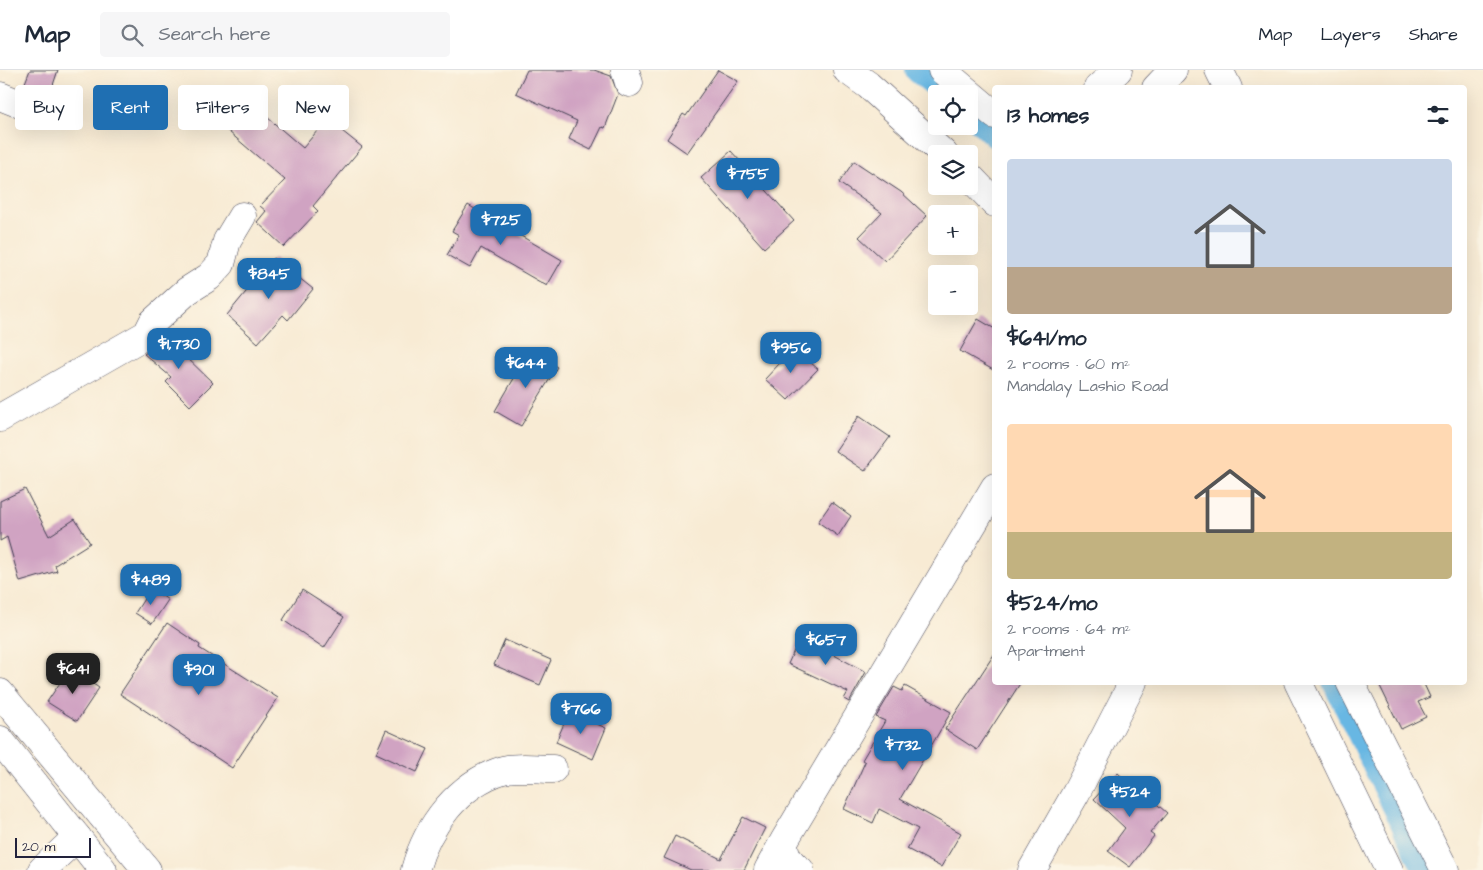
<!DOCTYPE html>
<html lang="en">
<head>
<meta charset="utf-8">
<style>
  body { margin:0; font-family:"Architects Daughter",sans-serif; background:#f6f6f7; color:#1f2937; height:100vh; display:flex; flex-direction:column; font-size:19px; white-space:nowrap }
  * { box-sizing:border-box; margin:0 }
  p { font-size:16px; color:#747a83 }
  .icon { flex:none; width:28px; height:28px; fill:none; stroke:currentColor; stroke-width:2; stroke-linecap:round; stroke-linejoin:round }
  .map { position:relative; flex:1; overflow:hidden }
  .details { position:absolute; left:992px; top:15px; width:475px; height:600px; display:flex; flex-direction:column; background:#fff; border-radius:5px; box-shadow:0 5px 20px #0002 }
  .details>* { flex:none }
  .hud { position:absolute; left:15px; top:15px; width:475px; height:45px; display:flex; gap:10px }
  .controls { position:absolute; left:928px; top:15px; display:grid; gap:10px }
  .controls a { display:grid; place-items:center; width:50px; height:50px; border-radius:5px; background:#fff; box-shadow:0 5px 20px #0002; font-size:25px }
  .scale { position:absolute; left:15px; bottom:12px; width:76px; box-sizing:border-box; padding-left:5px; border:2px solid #22223b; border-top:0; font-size:14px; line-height:18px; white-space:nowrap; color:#22223b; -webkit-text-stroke:4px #fcf5e5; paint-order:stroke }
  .price { position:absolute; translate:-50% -42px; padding:0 11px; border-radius:10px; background:#1f6fb2; color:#fff; font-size:16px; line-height:32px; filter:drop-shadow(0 1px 2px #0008) }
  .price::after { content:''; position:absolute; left:50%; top:30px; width:15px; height:11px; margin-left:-8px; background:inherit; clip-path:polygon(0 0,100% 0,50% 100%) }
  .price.current { background:#222; color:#fff }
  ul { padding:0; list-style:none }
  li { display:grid; align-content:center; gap:10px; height:265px; padding:0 15px }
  li span { display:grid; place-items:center; height:155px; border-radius:5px; color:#555 }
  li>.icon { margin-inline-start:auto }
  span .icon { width:90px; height:90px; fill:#fffc; stroke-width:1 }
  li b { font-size:21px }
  h2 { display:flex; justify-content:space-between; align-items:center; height:60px; padding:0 15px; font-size:21px }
  .tag { padding:0 18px; border-radius:5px; background:#fff; box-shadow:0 5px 20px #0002; font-size:18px; line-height:45px }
  .tag.current { background:#1f6fb2; color:#fff }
  header { display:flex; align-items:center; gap:30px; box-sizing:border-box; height:70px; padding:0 25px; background:#fff; border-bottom:1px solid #e0e1e3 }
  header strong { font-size:24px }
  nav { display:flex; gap:28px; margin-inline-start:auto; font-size:18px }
  .search { width:350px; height:45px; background:#f6f6f7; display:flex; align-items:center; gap:12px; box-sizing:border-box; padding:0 18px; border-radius:5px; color:#747a83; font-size:19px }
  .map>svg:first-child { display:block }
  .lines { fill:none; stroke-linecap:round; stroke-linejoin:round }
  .canal { stroke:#68b7e3; stroke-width:26 }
  .building { fill:#d0a3c2 }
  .minor-casing { stroke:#424052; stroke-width:29 }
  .highway-casing { stroke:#424052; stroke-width:29 }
  .minor { stroke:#fff; stroke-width:28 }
  .highway { stroke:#fff; stroke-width:28 }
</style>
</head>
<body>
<header>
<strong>Map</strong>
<div class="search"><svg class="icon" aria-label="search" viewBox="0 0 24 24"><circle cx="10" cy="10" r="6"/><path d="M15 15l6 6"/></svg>Search here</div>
<nav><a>Map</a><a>Layers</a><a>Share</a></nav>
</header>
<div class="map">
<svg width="1483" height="800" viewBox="0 0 1483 800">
  <rect width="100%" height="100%" fill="#fcf5e5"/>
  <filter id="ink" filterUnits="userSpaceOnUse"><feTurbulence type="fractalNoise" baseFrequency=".02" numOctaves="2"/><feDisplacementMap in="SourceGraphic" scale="10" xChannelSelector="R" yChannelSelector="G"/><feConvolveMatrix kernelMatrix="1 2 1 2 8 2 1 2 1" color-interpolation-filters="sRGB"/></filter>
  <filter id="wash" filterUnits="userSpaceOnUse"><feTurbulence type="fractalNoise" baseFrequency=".0096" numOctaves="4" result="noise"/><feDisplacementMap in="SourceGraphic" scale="20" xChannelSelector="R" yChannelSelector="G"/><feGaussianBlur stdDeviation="1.12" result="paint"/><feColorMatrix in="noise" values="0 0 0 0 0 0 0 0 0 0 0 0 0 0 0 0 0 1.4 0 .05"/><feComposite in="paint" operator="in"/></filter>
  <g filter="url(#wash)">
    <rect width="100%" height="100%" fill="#f8ebd4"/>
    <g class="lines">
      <!-- canal -->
      <path class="canal" d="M918,0L948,24
        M969,40L995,65
        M1335,612L1426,800"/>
    </g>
    <g id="blocks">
      <!-- building -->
      <path class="building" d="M30,0H58L47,33L23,18Z
        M527,0H594L611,6L618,24L605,58L602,57L591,80L569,69L577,51L516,23Z
        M718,0L738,11L687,83L667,69L683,44L686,46Z
        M246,29L303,78L327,49L362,77L313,136L318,141L284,177L257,152L266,141L260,136L285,110L222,56Z
        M731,81L794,151L764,178L701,108Z
        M854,91L901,122L927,146L885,191L859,167L882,143L839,113Z
        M468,135L562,190L547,216L481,178L470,198L447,185L459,165L452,161Z
        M274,188L313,219L288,250L283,245L258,273L227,245Z
        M978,249L995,259V301L960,281Z
        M165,263L182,278L180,281L213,313L190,336L166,312L171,307L144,284L155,277Z
        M794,278L818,299L788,330L765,309Z
        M530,281L557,297L521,356L495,341Z
        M859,346L890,367L865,401L835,381Z
        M25,419L49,466L75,449L90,473L55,495L57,501L20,512L7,467L0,471V431Z
        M832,432L851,446L838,466L818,452Z
        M151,518L168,530L152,554L135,543Z
        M302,520L344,547L324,578L283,550Z
        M167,553L200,575L199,578L278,628L232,698L120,624Z
        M801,565L836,582L834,585L866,602L849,632L844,629L848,622L788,594Z
        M505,570L551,590L540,615L494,595Z
        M995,583V612H1021L977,680L945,659Z
        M70,598L99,618L77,651L47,632Z
        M1378,612H1423L1430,627L1418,632L1426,647L1401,659Z
        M905,616L951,642L900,729L961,763L941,797L907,779L918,759L879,739L873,753L844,739L865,692L862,690L885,651L876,647L894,617L902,621Z
        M569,642L606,658L593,689L556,672Z
        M386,660L428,679L417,702L376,683Z
        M1118,703L1149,732L1151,729L1167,743L1150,763L1154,766L1130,797L1108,781L1125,758L1094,729Z
        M743,747L765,758L744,800H691L664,788L675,766L721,789Z"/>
    </g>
  </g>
  <g filter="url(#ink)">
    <use href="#blocks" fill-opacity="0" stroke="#424052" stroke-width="1"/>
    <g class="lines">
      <defs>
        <path id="minor" d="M625,0L629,13
          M847,0L868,15L944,84
          M942,0L995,45
          M1219,0L1228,18
          M1098,18L1118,0
          M1156,18L1173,0
          M0,26L25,36
          M969,106L995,133
          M0,348L147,264L153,252L187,221L209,207L221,194L227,171L242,146
          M1298,612L1389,800
          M1350,612L1445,800
          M42,800L77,767
          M415,800C427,756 458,714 503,700C517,696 538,699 553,699
          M768,800L784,771
          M800,800C789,792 784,785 784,771L995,417
          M1032,800L1076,723L1133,612"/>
        <path id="highway" d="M0,623L147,800
          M0,670L103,800"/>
      </defs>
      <!-- minor casing -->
      <use href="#minor" class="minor-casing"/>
      <!-- highway casing -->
      <use href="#highway" class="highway-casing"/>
      <!-- minor -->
      <use href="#minor" class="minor"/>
      <!-- highway -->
      <use href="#highway" class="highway"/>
    </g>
  </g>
</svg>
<div class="controls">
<a><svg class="icon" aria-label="locate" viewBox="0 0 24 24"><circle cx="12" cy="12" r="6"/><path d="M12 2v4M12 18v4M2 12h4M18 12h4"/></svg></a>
<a><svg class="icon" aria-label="layers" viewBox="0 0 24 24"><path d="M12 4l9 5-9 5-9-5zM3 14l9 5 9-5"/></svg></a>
<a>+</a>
<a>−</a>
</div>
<div class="scale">20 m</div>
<b class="price" style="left:748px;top:130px">$755</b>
<b class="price" style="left:501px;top:176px">$725</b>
<b class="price" style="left:269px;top:230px">$845</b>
<b class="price" style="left:179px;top:300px">$1,730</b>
<b class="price" style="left:791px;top:304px">$956</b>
<b class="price" style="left:526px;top:319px">$644</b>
<b class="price" style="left:151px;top:536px">$489</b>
<b class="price" style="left:826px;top:596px">$657</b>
<b class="price current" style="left:73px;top:625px">$641</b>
<b class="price" style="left:199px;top:626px">$901</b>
<b class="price" style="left:581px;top:665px">$766</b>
<b class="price" style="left:903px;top:701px">$732</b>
<b class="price" style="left:1130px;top:748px">$524</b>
<div class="hud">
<a class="tag">Buy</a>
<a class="tag current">Rent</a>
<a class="tag">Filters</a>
<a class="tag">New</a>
</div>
<section class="details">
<h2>13 homes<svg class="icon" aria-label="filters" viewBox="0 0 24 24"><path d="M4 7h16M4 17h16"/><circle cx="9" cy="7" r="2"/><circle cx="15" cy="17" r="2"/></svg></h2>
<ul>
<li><span style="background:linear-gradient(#c9d6e8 70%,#b9a48a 0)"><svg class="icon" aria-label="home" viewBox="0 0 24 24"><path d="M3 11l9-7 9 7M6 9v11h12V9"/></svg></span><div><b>$641/mo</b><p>2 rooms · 60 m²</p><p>Mandalay Lashio Road</p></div></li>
<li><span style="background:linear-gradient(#ffd9b3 70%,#c2b280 0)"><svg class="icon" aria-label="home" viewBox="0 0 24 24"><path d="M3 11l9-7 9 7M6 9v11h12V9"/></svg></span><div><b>$524/mo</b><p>2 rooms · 64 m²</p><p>Apartment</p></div></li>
</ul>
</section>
</div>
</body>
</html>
